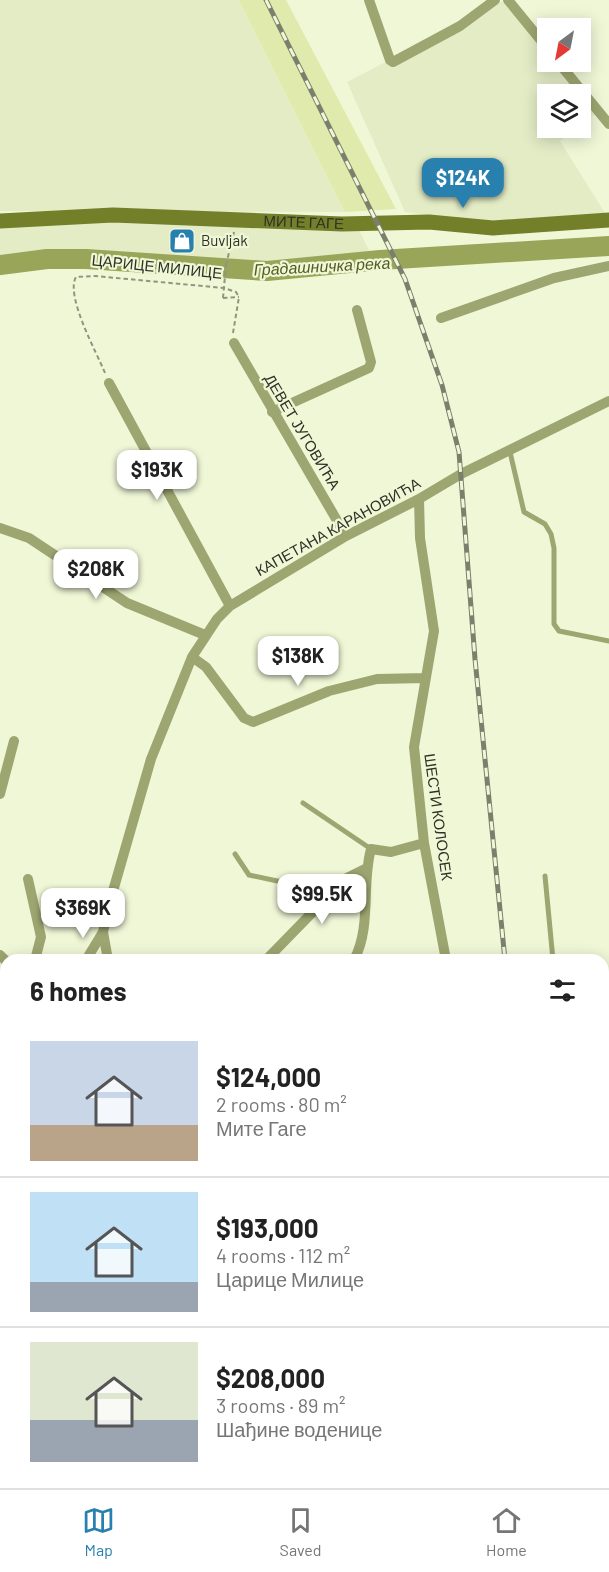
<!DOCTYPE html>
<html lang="en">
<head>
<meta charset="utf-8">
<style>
  body { margin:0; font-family:Barlow,sans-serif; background:#f6f6f6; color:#222; height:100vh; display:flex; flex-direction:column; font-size:22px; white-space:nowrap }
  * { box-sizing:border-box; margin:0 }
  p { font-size:20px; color:#767676 }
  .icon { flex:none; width:33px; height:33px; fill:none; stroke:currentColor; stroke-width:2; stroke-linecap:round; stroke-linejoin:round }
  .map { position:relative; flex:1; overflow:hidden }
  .drawer { position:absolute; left:0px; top:954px; width:609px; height:534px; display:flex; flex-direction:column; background:#fff; border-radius:18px 18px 0 0; box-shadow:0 3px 15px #0003 }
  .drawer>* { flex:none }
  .needle { width:39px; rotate:212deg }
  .controls { position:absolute; left:537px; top:18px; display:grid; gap:12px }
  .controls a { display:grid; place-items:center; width:54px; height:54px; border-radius:0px; background:#fff; box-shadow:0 3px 15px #0003; font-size:30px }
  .price { position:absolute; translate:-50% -51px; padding:0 14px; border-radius:12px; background:#fff; color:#222; font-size:20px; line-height:39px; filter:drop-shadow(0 2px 3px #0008) }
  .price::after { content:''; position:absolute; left:50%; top:36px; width:18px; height:14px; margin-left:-9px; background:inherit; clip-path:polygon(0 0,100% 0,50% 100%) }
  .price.selected { background:#2880af; color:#fff }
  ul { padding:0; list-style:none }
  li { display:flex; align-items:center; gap:18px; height:150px; padding:0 30px }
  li+li { border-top:2px solid #e0e0e0 }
  li span { display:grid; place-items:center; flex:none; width:168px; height:120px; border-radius:0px; color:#555 }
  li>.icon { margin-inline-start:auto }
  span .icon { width:72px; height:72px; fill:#fffc; stroke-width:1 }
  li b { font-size:26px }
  h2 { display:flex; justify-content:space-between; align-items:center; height:72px; padding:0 30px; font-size:26px }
  .tab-bar { display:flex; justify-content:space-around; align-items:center; height:84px; border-top:2px solid #e0e0e0; background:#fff; font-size:16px; color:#767676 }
  .tab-bar a { display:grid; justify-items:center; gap:3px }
  .tab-bar .selected { color:#2880af }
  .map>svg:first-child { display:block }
  .built { fill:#e4ecc6 }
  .green { fill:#dfeaac }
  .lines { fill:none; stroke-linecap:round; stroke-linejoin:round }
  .river { stroke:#99a558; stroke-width:20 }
  .path { stroke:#90957f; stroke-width:2; stroke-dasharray:4.5 3; stroke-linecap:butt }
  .lane { stroke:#9da671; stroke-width:5 }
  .street { stroke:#9da671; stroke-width:10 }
  .secondary { stroke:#748029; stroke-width:15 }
  .rail-casing { stroke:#7b806c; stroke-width:5 }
  .rail { stroke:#f0f7d7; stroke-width:3; stroke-dasharray:9; stroke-linecap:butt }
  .path-bridge { stroke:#90957f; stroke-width:2; stroke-dasharray:4.5 3; stroke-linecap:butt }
  .labels { text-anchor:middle; stroke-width:4.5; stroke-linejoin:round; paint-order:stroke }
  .street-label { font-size:15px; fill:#2e3125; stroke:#f0f7d7 }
  .poi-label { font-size:15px; fill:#2e3125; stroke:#f0f7d7; text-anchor:start }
  .water-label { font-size:16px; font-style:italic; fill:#535b22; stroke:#f0f7d7 }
</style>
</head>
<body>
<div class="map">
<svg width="609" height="1488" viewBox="0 0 609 1488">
  <rect width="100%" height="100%" fill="#f0f7d7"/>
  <!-- built -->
  <path class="built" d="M0,0H239L345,212L0,211Z
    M502,1L547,56L548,62H552L579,94H548V128H577L560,141L605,213L502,226L405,212L347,82Z
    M580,96L595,114L581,125H580Z
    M0,222H238L359,230L370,252L281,263H236L112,251H34L0,259Z"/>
  <!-- green -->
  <path class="green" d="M239,0H286L396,209L345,212Z
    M0,1013L6,1014V1038L0,1062Z"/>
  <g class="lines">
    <!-- river -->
    <path class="river" d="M0,265L47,259H86L267,271L380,260L609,246"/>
    <!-- path -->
    <path class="path" d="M226,265L234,232
      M223,298L239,297
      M233,333L239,297
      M105,373C97,353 65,296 76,277L95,276L224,288L236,292L239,297"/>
    <!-- lane -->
    <path class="lane" d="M510,452L524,512L545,524L551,534L554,548V624L559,631L609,641
      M303,803L371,849
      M235,854L249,875L282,882L317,907
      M545,876L553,960
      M603,1107H609
      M603,1187H609
      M607,1255H609
      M502,1488L504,1482"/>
    <!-- street -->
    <path class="street" d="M369,0L390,60L393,62L460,26L495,0
      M508,0L548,49
      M558,62L609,124
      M441,318L554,278L609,266
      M234,343L346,536
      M109,383L230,606
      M272,412L369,368L371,362L357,310
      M419,499L420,538L434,631L414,747L424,843L446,960
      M0,528L29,538L127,603L205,635
      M192,657L206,667L244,718L253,722L329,691L377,679L426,678
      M0,794L14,741
      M28,879L41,937L35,960
      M0,955L6,961
      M86,960L103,932
      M108,960L103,932L109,905L151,759L192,657L217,619L230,606L346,536L419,499L461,474L609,401
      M266,960L345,879L365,869
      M354,960C372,926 361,885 371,849L391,852L424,843
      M0,1082H6
      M0,1248L6,1249
      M486,1482V1488
      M533,1482V1488
      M193,1488L200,1482
      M293,1488L306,1482"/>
    <!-- secondary -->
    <path class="secondary" id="s1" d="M0,221L113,215L342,224L429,222L493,228L609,220"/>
    <defs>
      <path id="rail" d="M266,0L405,279L442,385L459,452L475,659L505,960
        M562,1482L563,1488"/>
    </defs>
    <!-- rail casing -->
    <use href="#rail" class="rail-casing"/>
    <!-- rail -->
    <use href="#rail" class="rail"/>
    <!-- path-bridge -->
    <path class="path-bridge" d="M223,298L226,265"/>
  </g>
  <!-- icons -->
  <defs>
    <symbol id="shop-square" viewBox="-11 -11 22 22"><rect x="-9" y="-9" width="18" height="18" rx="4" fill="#2880af" stroke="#f0f7d7"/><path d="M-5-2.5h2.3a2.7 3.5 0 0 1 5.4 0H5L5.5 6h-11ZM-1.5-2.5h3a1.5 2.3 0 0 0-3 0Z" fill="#fff"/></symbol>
  </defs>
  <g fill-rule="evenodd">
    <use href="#shop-square" x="167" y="226" width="30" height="30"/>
  </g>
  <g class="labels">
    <!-- street labels -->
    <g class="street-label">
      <text dy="5" stroke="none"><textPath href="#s1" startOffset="304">МИТЕ ГАГЕ</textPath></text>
      <text transform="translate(157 267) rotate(6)" y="5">ЦАРИЦЕ МИЛИЦЕ</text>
      <text transform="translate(302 432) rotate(59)" y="5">ДЕВЕТ ЈУГОВИЋА</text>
      <text transform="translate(338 527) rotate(-29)" y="5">КАПЕТАНА КАРАНОВИЋА</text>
      <text transform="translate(438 817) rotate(82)" y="5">ШЕСТИ КОЛОСЕК</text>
    </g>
    <!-- poi labels -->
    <g class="poi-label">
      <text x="201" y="246">Buvljak</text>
    </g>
    <!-- water labels -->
    <g class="water-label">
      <text transform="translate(322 266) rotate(-3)" y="6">Градашничка река</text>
    </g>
  </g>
</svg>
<div class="controls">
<a><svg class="needle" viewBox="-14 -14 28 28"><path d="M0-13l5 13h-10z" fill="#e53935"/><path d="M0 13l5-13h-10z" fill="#767676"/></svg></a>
<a><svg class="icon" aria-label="layers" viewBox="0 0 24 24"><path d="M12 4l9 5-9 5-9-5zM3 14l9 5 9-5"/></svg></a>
</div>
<b class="price selected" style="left:463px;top:209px">$124K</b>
<b class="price" style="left:157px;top:501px">$193K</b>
<b class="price" style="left:96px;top:600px">$208K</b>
<b class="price" style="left:298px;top:687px">$138K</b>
<b class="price" style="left:322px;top:925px">$99.5K</b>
<b class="price" style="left:83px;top:939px">$369K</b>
<section class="drawer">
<h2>6 homes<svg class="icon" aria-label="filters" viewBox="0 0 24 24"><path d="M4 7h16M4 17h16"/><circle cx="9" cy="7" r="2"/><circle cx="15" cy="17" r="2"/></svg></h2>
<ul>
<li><span style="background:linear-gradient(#c9d6e8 70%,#b9a48a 0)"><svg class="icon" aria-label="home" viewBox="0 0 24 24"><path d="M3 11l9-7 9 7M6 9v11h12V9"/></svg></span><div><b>$124,000</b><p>2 rooms · 80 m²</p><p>Мите Гаге</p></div></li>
<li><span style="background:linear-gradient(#bfe0f5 75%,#9aa5b1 0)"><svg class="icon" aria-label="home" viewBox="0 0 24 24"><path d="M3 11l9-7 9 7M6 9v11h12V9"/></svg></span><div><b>$193,000</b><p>4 rooms · 112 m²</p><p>Царице Милице</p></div></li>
<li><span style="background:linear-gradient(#dfe7d0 65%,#9aa5b1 0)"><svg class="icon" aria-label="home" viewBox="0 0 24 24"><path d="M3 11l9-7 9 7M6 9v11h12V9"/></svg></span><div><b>$208,000</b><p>3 rooms · 89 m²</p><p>Шађине воденице</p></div></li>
</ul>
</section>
</div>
<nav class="tab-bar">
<a class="selected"><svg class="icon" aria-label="map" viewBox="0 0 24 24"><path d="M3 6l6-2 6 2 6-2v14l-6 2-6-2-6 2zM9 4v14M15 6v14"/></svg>Map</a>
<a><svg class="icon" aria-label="saved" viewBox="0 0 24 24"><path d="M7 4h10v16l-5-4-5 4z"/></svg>Saved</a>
<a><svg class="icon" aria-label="home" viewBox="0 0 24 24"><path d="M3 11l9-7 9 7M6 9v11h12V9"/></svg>Home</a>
</nav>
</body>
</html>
